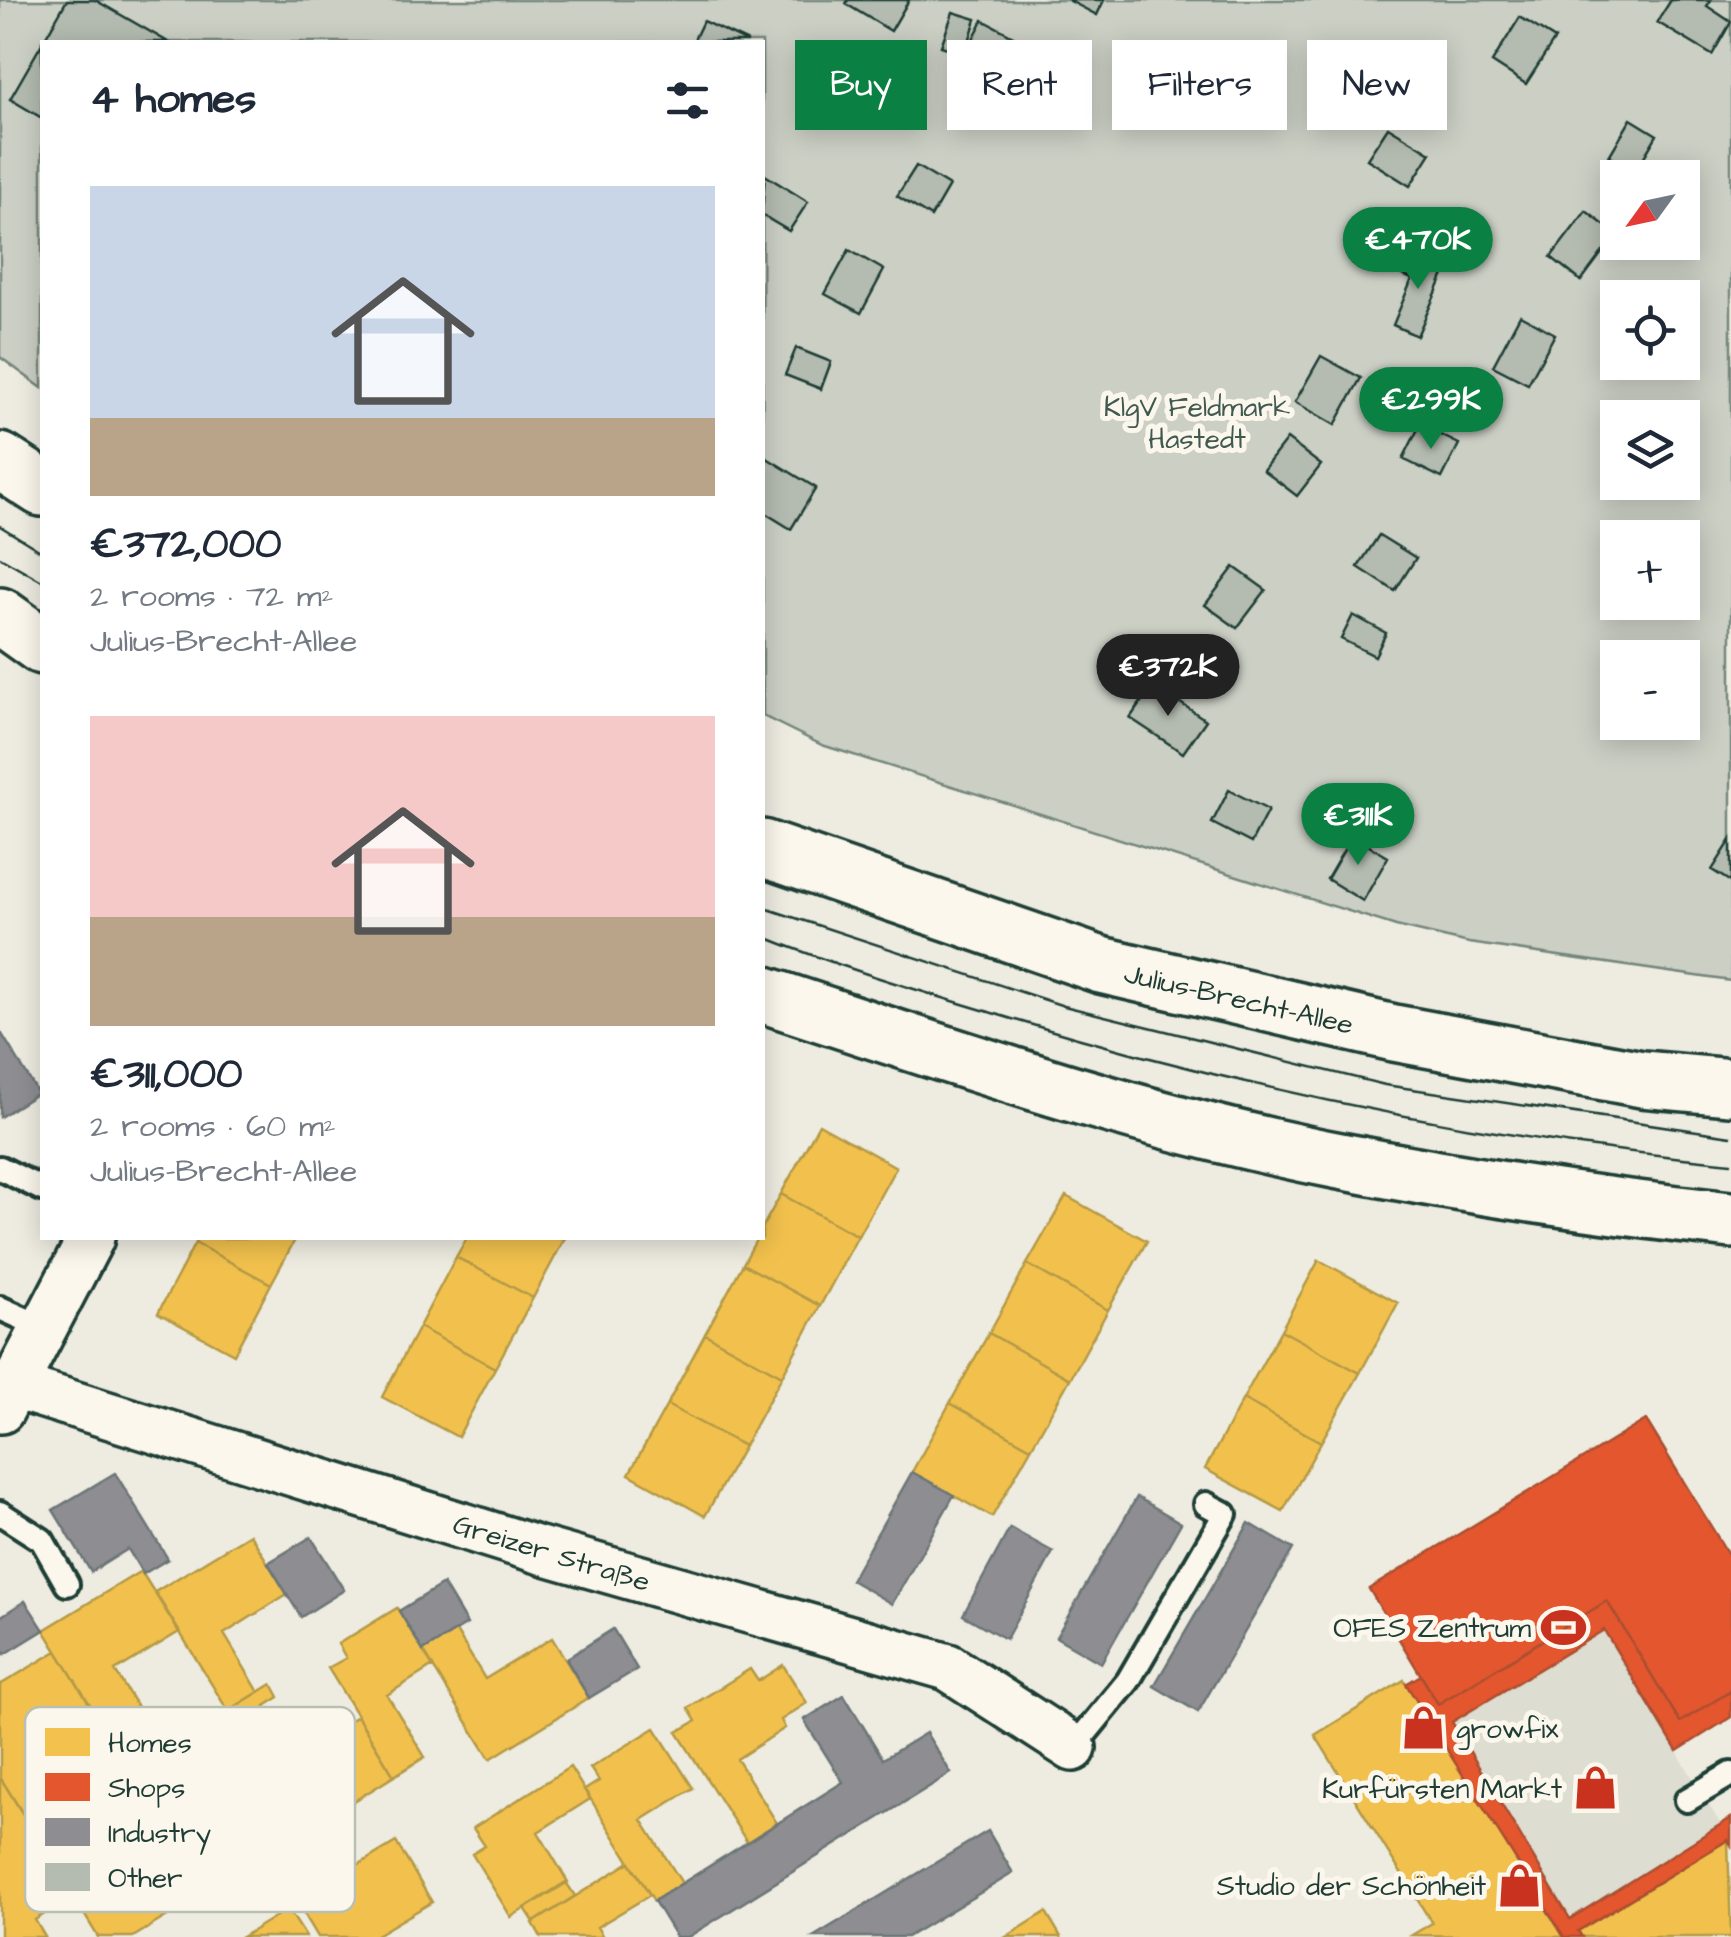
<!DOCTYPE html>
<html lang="en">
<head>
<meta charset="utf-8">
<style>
  body { margin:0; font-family:"Architects Daughter",sans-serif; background:#f6f6f7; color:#1f2937; height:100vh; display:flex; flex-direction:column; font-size:38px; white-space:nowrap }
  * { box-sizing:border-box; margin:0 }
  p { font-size:32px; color:#747a83 }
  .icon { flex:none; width:55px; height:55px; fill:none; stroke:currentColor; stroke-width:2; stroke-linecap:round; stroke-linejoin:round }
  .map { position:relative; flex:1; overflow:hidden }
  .drawer { position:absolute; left:40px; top:40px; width:725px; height:1200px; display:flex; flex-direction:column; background:#fff; border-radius:0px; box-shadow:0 5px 25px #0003 }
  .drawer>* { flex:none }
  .guide { position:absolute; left:795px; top:40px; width:785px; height:90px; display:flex; gap:20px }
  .needle { width:65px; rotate:237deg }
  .fabs { position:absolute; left:1600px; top:160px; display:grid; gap:20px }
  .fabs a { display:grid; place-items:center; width:100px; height:100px; border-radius:0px; background:#fff; box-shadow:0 5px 25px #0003; font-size:50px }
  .price { position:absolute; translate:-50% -85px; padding:0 22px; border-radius:35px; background:#0b8043; color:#fff; font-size:32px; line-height:65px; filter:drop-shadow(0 2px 5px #0008) }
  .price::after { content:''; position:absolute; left:50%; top:60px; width:30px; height:22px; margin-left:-15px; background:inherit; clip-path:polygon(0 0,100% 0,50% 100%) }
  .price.selected { background:#222; color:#fff }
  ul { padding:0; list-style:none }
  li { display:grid; align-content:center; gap:20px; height:530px; padding:0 50px }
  li span { display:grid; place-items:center; height:310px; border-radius:0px; color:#555 }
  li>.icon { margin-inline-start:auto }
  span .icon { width:180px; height:180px; fill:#fffc; stroke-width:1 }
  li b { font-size:42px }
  h2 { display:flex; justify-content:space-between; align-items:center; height:120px; padding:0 50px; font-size:42px }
  .tag { padding:0 35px; border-radius:0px; background:#fff; box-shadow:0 5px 25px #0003; font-size:35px; line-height:90px }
  .tag.selected { background:#0b8043; color:#fff }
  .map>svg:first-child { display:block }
  .built { fill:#ddddd2 }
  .green { fill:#cbcfc4; stroke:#75867c; stroke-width:2.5; fill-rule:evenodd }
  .homes { fill:#f2c14e; stroke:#b39946; stroke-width:2.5 }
  .shops { fill:#e4572e; stroke:#a94f30; stroke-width:2.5 }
  .industry { fill:#8d8d92; stroke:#6c7576; stroke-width:2.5 }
  .building { fill:#b4bbb0; stroke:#1f3d34; stroke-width:2.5 }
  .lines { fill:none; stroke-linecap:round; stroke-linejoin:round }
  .service-casing { stroke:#1f3d34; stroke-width:30 }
  .minor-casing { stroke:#1f3d34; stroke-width:52 }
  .secondary-casing { stroke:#1f3d34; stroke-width:62 }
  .service { stroke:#fbf7ec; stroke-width:22 }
  .minor { stroke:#fbf7ec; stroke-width:45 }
  .secondary { stroke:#fbf7ec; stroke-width:55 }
  .tram { stroke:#1f3d34; stroke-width:2.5 }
  .labels { text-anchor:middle; stroke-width:10; stroke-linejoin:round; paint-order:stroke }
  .park-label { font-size:28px; fill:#415a51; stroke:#fbf7ec }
  .street-label { font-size:28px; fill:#1f3d34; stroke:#fbf7ec }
  .poi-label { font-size:28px; fill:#1f3d34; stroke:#fbf7ec; text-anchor:end }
  .key { fill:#fbf7ec; stroke:#b9bfb5; stroke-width:2.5 }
  .key-label { font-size:28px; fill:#1f3d34 }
</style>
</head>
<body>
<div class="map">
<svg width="1731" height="1937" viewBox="0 0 1731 1937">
  <rect width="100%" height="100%" fill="#eeece1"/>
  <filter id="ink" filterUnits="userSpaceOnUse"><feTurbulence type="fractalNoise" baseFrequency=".01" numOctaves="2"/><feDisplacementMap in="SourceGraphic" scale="20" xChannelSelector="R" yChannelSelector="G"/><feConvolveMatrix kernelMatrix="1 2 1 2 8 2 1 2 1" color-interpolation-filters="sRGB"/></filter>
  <g filter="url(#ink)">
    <!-- built -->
    <path class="built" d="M1604,1630L1721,1825L1570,1919L1452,1722Z"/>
    <!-- green -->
    <path class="green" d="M0,0H1731V981L1469,943L1396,926L822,745L763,716L762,42H42V388L0,357ZM1618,178H1682V242H1618ZM1618,298H1682V362H1618ZM1618,418H1682V482H1618ZM1618,538H1682V602H1618ZM1618,658H1682V722H1618Z"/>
    <!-- homes -->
    <path class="homes" d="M819,1124L896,1167L858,1236L781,1194Z
      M781,1194L858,1236L820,1306L743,1264L757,1238H762V1228Z
      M1066,1196L1147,1241L1108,1310L1027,1264Z
      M198,1238H296L271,1284L195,1243Z
      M467,1238H565L533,1298L456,1257Z
      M195,1243L271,1284L234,1354L158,1313Z
      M456,1257L533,1298L495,1368L419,1327Z
      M1319,1260L1398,1303L1360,1373L1281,1330Z
      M743,1264L820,1306L782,1376L705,1334Z
      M1027,1264L1108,1310L1070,1379L989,1333Z
      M419,1327L495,1368L458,1437L382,1397Z
      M1281,1330L1360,1373L1321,1442L1243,1399Z
      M989,1333L1070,1379L1031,1448L950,1403Z
      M705,1334L782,1376L744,1446L667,1405Z
      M1243,1399L1321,1442L1283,1511L1205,1469Z
      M950,1403L1031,1448L992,1517L912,1472Z
      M667,1405L744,1446L705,1516L629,1474Z
      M250,1534L287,1594L224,1634L259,1692L228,1711L155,1592Z
      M141,1571L179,1632L115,1671L160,1744L126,1764L44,1630Z
      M397,1608L433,1666L387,1695L425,1757L394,1776L328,1668L346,1658L338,1644Z
      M456,1631L485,1679L552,1638L589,1698L490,1759L423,1651Z
      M57,1651L94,1711L28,1751L59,1800L74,1791L82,1805L35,1833L0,1777V1685Z
      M783,1665L807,1703L781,1720L785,1728L737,1759L777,1823L747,1842L677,1732L696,1721L688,1708L750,1669L758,1681Z
      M1404,1680L1485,1810L1564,1937L1412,1935L1432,1923L1315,1735Z
      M272,1684L279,1697L265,1706L294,1754L357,1716L394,1776L303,1833L228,1711Z
      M655,1728L693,1788L642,1820L682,1883L654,1901L585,1790L599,1781L590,1768Z
      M570,1767L590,1799L538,1832L568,1882L511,1917L472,1854L485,1846L473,1828Z
      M0,1777L73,1896L35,1920L45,1937H0Z
      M82,1805L88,1813L73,1823L103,1871L167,1831L205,1893L133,1937H98L35,1833Z
      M1728,1840L1731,1937H1582L1578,1931Z
      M396,1842L432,1902L373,1937H318L297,1902Z
      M630,1862L650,1895L597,1927L603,1937H541L533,1923Z
      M566,1882L575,1896L534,1922L525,1908Z
      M288,1909L306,1937H242Z
      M1046,1912L1061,1937H1006Z"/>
    <!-- shops -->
    <path class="shops" d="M1646,1420L1731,1559V1691L1680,1722L1607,1601L1438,1704L1369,1589Z
      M1607,1601L1680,1722L1731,1691V1717L1677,1751L1604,1630L1452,1722L1570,1919L1731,1818V1845L1728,1840L1578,1931L1582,1937H1564L1406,1684L1421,1675L1438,1704Z"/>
    <!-- industry -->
    <path class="industry" d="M0,1031L38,1093L0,1117Z
      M912,1472L954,1495L892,1604L851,1580Z
      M115,1473L168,1559L143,1574L128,1549L91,1572L53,1510Z
      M1137,1497L1181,1523L1101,1663L1056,1637Z
      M1249,1523L1293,1549L1198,1712L1154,1686Z
      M1010,1528L1053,1552L1006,1639L963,1615Z
      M311,1537L344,1590L301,1617L268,1563Z
      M443,1584L467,1624L423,1651L399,1611Z
      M25,1601L44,1630L5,1654L0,1647V1617Z
      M613,1629L637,1669L589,1698L566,1659Z
      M844,1695L883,1759L926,1733L951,1773L688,1937H676L654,1901L843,1782L804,1720Z
      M988,1831L1013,1873L907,1937H813Z"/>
    <!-- building -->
    <path class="building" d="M67,0H95L168,42H42V118L10,99Z
      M848,0H909L891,31L846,4Z
      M1068,0H1104L1097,15Z
      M1671,0H1711L1707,6L1731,22L1712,55L1657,22Z
      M953,12L976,19L965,54L941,46Z
      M1520,17L1555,39L1526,84L1492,62Z
      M983,20L1030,45L1010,83L963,58Z
      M703,21L748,42H693Z
      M1631,119L1657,135L1635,172L1609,156Z
      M1388,127L1431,153L1410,186L1367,159Z
      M916,166L949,186L931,217L897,196Z
      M765,175L808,202L789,231L762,215Z
      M1586,211L1616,234L1581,281L1551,257Z
      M849,250L884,270L861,313L825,294Z
      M1408,252L1446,270L1417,336L1393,325L1412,279L1398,273Z
      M1520,315L1555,334L1528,384L1493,366Z
      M796,348L831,362L821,389L785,375Z
      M1321,356L1361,378L1335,425L1295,402Z
      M1420,425L1459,444L1442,478L1403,459Z
      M1287,439L1321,465L1297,496L1263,470Z
      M762,455L816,488L791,529L762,511Z
      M1379,535L1416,558L1395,591L1358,567Z
      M1234,567L1266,590L1237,628L1205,605Z
      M1353,615L1386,633L1375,656L1341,639Z
      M1153,685L1206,720L1183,753L1130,718Z
      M1229,790L1268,810L1251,843L1212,823Z
      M1352,836L1388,857L1363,901L1327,879Z
      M1731,840V882L1712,870Z"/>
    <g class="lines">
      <defs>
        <path id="service" d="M0,1168L42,1189
          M0,1308L45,1328
          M0,1513L42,1540L67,1584
          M1073,1748L1128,1681L1225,1514L1206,1504
          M1687,1800L1731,1774"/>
        <path id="minor" d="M15,1386L539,1550L948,1667L1073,1748
          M1,1410L91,1238"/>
        <path id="secondary" d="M0,461L42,488
          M0,616L42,646
          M762,848L1101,965L1394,1033L1642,1079L1731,1087
          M762,994C952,1056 1143,1123 1340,1161C1469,1186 1600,1206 1731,1220"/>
      </defs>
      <!-- service casing -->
      <use href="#service" class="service-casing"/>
      <!-- minor casing -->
      <use href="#minor" class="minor-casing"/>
      <!-- secondary casing -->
      <use href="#secondary" class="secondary-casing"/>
      <!-- service -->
      <use href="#service" class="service"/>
      <!-- minor -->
      <use href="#minor" class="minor"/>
      <!-- secondary -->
      <use href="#secondary" class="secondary"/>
      <!-- tram -->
      <path class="tram" d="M0,526L42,552
        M0,557L42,581
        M762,907L1064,1006L1385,1085L1731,1136
        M762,936C839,967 920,991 999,1015C1238,1088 1482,1139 1731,1163"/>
    </g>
  </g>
  <!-- icons -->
  <defs>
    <symbol id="stadium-bare" viewBox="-9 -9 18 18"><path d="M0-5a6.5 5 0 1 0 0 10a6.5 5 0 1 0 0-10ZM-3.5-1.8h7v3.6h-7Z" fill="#c8321e" stroke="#fbf7ec" stroke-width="2.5" paint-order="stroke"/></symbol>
    <symbol id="shop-bare" viewBox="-9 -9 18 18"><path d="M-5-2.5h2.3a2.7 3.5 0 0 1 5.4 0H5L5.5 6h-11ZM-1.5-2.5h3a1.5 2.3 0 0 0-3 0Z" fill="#c8321e" stroke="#fbf7ec" stroke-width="2.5" paint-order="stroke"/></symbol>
  </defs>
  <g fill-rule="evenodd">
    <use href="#stadium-bare" x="1532" y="1596" width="63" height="63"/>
    <use href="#shop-bare" x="1392" y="1696" width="63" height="63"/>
    <use href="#shop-bare" x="1564" y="1756" width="63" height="63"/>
    <use href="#shop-bare" x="1488" y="1854" width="63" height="63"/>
  </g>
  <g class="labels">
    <!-- park labels -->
    <g class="park-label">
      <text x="1197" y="416">KlgV Feldmark<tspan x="1197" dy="32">Hastedt</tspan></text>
    </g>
    <!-- street labels -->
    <g class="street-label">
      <text transform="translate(1239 998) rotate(13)" y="10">Julius-Brecht-Allee</text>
      <text transform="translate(552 1552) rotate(17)" y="10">Greizer Straße</text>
    </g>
    <!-- poi labels -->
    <g class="poi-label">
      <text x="1531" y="1637">OFES Zentrum</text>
      <text x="1456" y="1738" text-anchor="start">growfix</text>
      <text x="1562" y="1798">Kurfürsten Markt</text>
      <text x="1486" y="1895">Studio der Schönheit</text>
    </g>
  </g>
  <!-- legend -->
  <rect x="25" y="1707" width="330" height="205" rx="15" class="key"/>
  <rect x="45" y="1728" width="45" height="28" fill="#f2c14e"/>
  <rect x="45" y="1773" width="45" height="28" fill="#e4572e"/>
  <rect x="45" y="1818" width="45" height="28" fill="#8d8d92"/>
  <rect x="45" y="1863" width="45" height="28" fill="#b4bbb0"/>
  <g class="key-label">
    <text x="108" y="1752">Homes</text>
    <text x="108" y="1797">Shops</text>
    <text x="108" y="1842">Industry</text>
    <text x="108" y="1887">Other</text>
  </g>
</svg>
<div class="fabs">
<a><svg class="needle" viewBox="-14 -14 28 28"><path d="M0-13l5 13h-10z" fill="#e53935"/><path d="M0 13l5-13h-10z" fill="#747a83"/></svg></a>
<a><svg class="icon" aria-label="locate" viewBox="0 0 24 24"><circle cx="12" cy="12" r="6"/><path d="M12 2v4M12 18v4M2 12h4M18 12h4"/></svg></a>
<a><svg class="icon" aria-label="layers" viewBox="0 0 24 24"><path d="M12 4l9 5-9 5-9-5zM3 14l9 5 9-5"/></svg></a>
<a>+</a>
<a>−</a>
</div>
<b class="price" style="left:1418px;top:292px">€470K</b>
<b class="price" style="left:1431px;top:452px">€299K</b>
<b class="price selected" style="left:1168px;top:719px">€372K</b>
<b class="price" style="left:1358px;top:868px">€311K</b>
<div class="guide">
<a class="tag selected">Buy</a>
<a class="tag">Rent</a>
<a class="tag">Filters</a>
<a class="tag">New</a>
</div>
<section class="drawer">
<h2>4 homes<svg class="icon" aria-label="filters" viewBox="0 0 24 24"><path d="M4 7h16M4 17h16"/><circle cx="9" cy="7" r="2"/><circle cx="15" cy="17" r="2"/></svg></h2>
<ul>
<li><span style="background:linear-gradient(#c9d6e8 75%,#b9a48a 0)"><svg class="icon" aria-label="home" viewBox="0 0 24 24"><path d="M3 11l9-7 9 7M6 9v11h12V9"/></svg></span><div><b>€372,000</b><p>2 rooms · 72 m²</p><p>Julius-Brecht-Allee</p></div></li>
<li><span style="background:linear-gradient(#f6c9c9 65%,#b9a48a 0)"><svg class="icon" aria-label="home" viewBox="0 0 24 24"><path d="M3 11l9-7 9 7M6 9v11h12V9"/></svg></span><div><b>€311,000</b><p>2 rooms · 60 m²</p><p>Julius-Brecht-Allee</p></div></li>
</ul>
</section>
</div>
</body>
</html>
